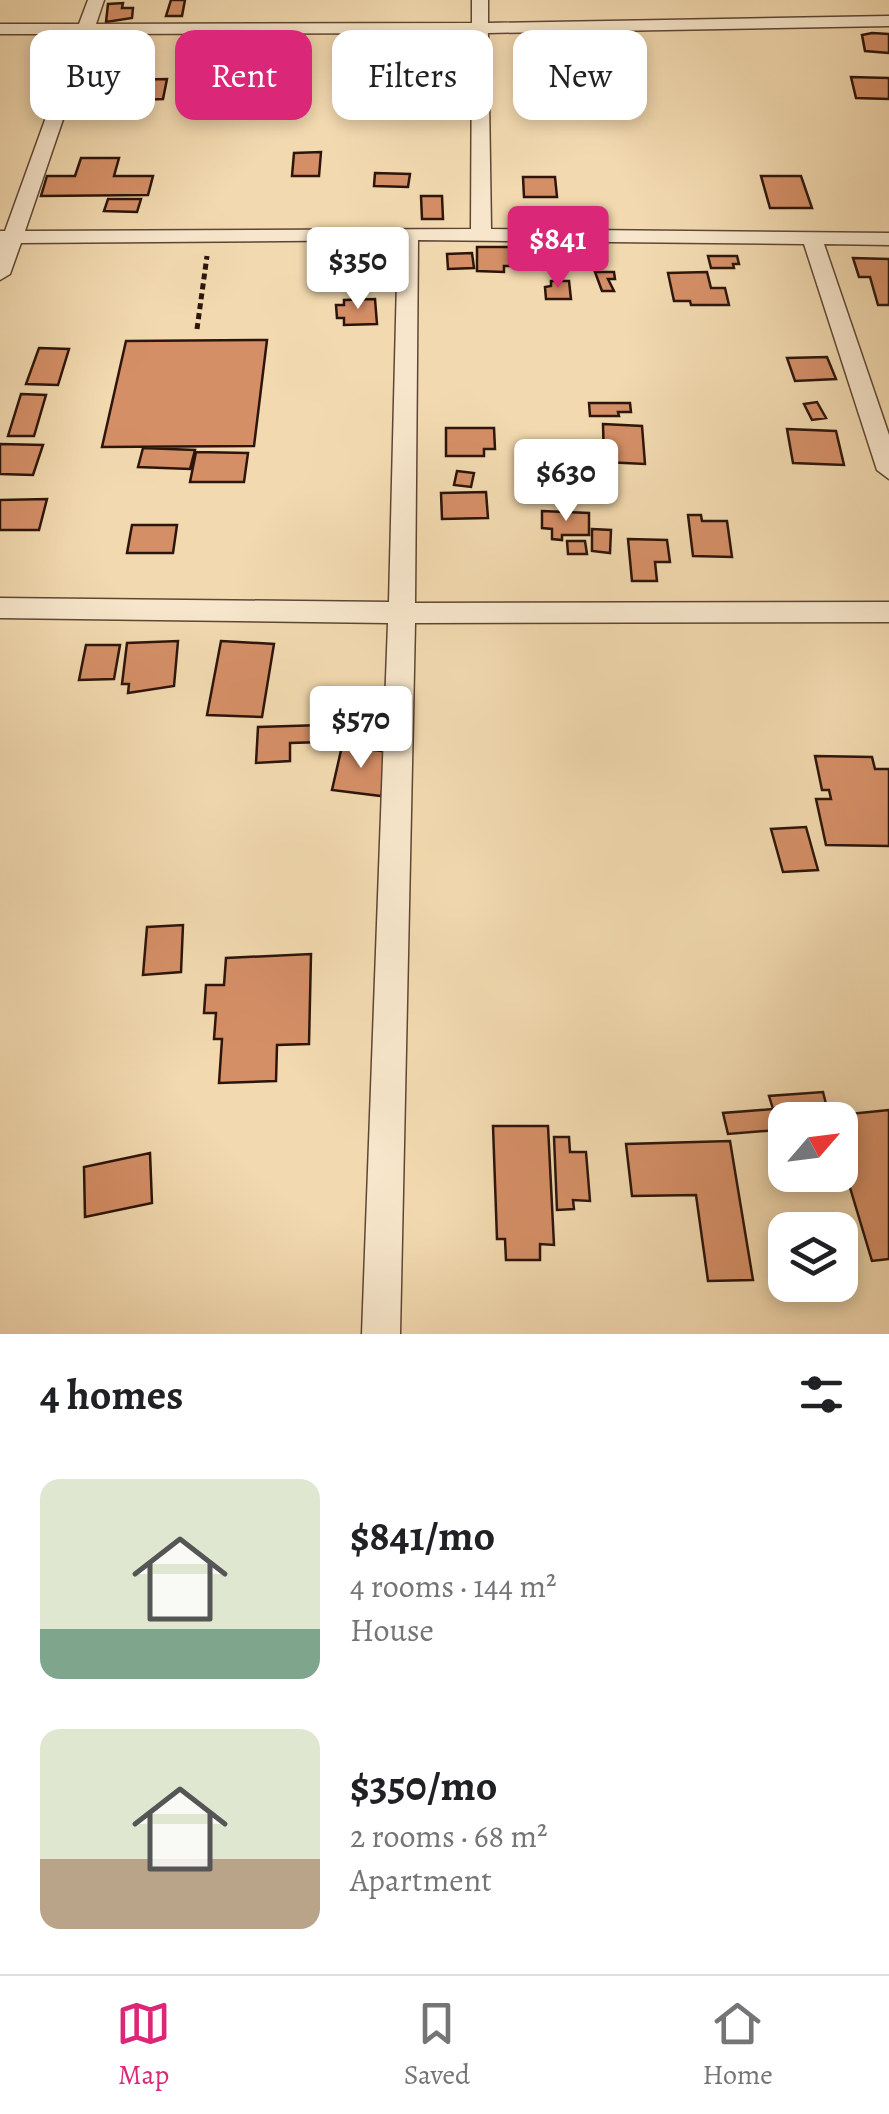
<!DOCTYPE html>
<html lang="en">
<head>
<meta charset="utf-8">
<style>
  body { margin:0; font-family:Alegreya,serif; background:#f6f6f6; color:#202124; height:100vh; display:flex; flex-direction:column; font-size:38px; white-space:nowrap }
  * { box-sizing:border-box; margin:0 }
  p { font-size:32px; color:#757577 }
  .icon { flex:none; width:55px; height:55px; fill:none; stroke:currentColor; stroke-width:2; stroke-linecap:round; stroke-linejoin:round }
  .map { position:relative; height:1334px; overflow:hidden }
  .side { display:flex; flex-direction:column; background:#fff; flex:1 }
  .side>* { flex:none }
  .top-card { position:absolute; left:30px; top:30px; width:830px; height:90px; display:flex; gap:20px }
  .needle { width:65px; rotate:62deg }
  .controls { position:absolute; left:768px; top:1102px; display:grid; gap:20px }
  .controls a { display:grid; place-items:center; width:90px; height:90px; border-radius:20px; background:#fff; box-shadow:0 5px 15px #0003; font-size:50px }
  .price { position:absolute; translate:-50% -85px; padding:0 22px; border-radius:10px; background:#fff; color:#222; font-size:32px; line-height:65px; filter:drop-shadow(0 2px 5px #0008) }
  .price::after { content:''; position:absolute; left:50%; top:60px; width:30px; height:22px; margin-left:-15px; background:inherit; clip-path:polygon(0 0,100% 0,50% 100%) }
  .price.on { background:#db2777; color:#fff }
  ul { padding:0; list-style:none }
  li { display:flex; align-items:center; gap:30px; height:250px; padding:0 40px }
  li span { display:grid; place-items:center; flex:none; width:280px; height:200px; border-radius:20px; color:#555 }
  li>.icon { margin-inline-start:auto }
  span .icon { width:120px; height:120px; fill:#fffc; stroke-width:1 }
  li b { font-size:42px }
  h2 { display:flex; justify-content:space-between; align-items:center; height:120px; padding:0 40px; font-size:42px }
  .tag { padding:0 35px; border-radius:20px; background:#fff; box-shadow:0 5px 15px #0003; font-size:35px; line-height:90px }
  .tag.on { background:#db2777; color:#fff }
  .dock { display:flex; justify-content:space-around; align-items:center; height:140px; border-top:2px solid #e0e0e0; background:#fff; font-size:28px; color:#757577 }
  .dock a { display:grid; justify-items:center; gap:5px }
  .dock .on { color:#db2777 }
  .map>svg:first-child { display:block }
  .building { fill:#d58f67; stroke:#2c150b; stroke-width:2.5 }
  .lines { fill:none; stroke-linecap:round; stroke-linejoin:round }
  .minor-casing { stroke:#5e4634; stroke-width:3 }
  .path { stroke:#2c150b; stroke-width:5; stroke-dasharray:6 4; stroke-linecap:butt }
  .minor { fill:#f7e6cb; fill-rule:evenodd }
</style>
</head>
<body>
<div class="map">
<svg width="889" height="1334" viewBox="0 0 889 1334">
  <rect width="100%" height="100%" fill="#f2d9af"/>
  <filter id="stains"><feTurbulence type="fractalNoise" baseFrequency=".002" numOctaves="4"/><feColorMatrix values="0 0 0 0 .2 0 0 0 0 .09 0 0 0 0 .02 0 0 0 .5 -.17"/></filter>
  <radialGradient id="worn" r=".72"><stop offset=".6" stop-color="#630" stop-opacity="0"/><stop offset="1" stop-color="#630" stop-opacity=".3"/></radialGradient>
  <!-- building -->
  <path class="building" d="M171,0H185L182,16H166Z
    M123,3L122,8H133L132,18L106,22L108,4Z
    M872,33L889,34V53L865,51L862,35Z
    M377,35H399L402,74L381,75L382,58H376Z
    M586,36L596,62L575,63L573,57L568,58L560,38Z
    M429,37H447L449,68H440V74H403L402,49L430,48Z
    M205,46L235,48L229,65L199,63Z
    M851,77L889,78V99L856,98Z
    M167,79L163,99L111,101L116,80Z
    M321,152L319,176H292L294,153Z
    M81,158H119L114,176H153L148,195L41,196L47,176H75Z
    M375,173L410,174L408,187L374,186Z
    M761,176H801L812,208H770Z
    M523,177H555L557,197H524Z
    M421,196H442L443,219H422Z
    M108,199H141L137,212L104,211Z
    M531,244H553L556,259L533,260Z
    M477,247H521L522,266H504V272L477,271Z
    M472,253L474,268L448,269L447,254Z
    M708,256H737L739,264H733L734,268H711Z
    M853,258L889,259V305H878L870,277H859Z
    M595,272H614L615,279H608L614,291H602Z
    M707,272L711,288H725L729,305H691L690,301H674L668,273Z
    M551,281H569L571,299H546L545,287L551,286Z
    M375,299L377,324L344,325V318H337L336,305H344V300Z
    M267,340L254,446L102,447L126,341Z
    M39,348L69,349L58,385L26,384Z
    M827,357L836,379L795,381L787,358Z
    M21,394L46,395L34,436H8Z
    M817,402L826,418L812,420L804,404Z
    M589,403H630L631,412H618L619,416H590Z
    M603,424L642,426L645,464L604,462Z
    M446,428H494L495,449H484V456H446Z
    M787,429L836,431L844,465L793,463Z
    M0,444L43,445L33,475L0,474Z
    M143,448L195,450L190,469L138,467Z
    M196,452L248,453L244,482H190Z
    M457,471L474,473L471,487L454,485Z
    M486,492L488,518L442,519L441,493Z
    M47,499L39,530H0V500Z
    M542,511L589,513V535H562V540L552,539V529L542,528Z
    M688,515H701L702,521H727L732,557L693,556Z
    M132,525H177L173,553H127Z
    M592,529L611,530L610,553L592,551Z
    M628,539L667,540L670,562H655L657,581H632Z
    M567,541H585L587,554H568Z
    M178,641L174,686L128,693L129,684H122L127,643Z
    M221,641L274,644L262,717L207,715Z
    M86,645H120L114,679L79,680Z
    M322,725V742L290,743V761L256,763L258,727Z
    M342,746L390,752L381,796L332,790Z
    M815,756L872,757L875,769H889V846L826,845L816,799H831L829,790H822Z
    M806,827L818,870L783,872L771,829Z
    M183,925L181,972L143,975L147,927Z
    M311,954L309,1044L277,1045L276,1081L219,1083L222,1039H214L216,1013H204L206,985H224L226,958Z
    M823,1092L828,1112L807,1114L808,1120H785V1161L777,1130L728,1134L723,1113L773,1109L769,1096Z
    M889,1110V1259L872,1261L848,1181L829,1183L827,1175H840V1120L810,1118Z
    M493,1126H548L554,1245L540,1244V1260H506L505,1239H497Z
    M554,1137H569L570,1152H586L590,1201L573,1200L574,1209L557,1210Z
    M730,1141L753,1280L708,1281L696,1195L632,1196L626,1144Z
    M150,1153L152,1203L85,1217L84,1167Z"/>
  <g class="lines">
    <defs>
      <path id="minor" d="M88,0H104L96,24L472,23V0H488V23L889,16V26L488,33L491,229L889,233V245L824,244L889,435V479L877,470L804,244L418,240L415,603L889,602V622L415,623L400,1334H362L388,623L0,618V598L389,602L398,240L21,243L10,274L0,280V231H5L76,34H0V24H79ZM472,33L471,229L25,231L92,34Z"/>
    </defs>
    <!-- minor casing -->
    <use href="#minor" class="minor-casing"/>
    <!-- path -->
    <path class="path" d="M197,329L207,256"/>
    <!-- minor -->
    <use href="#minor" class="minor"/>
  </g>
  <rect width="100%" height="100%" filter="url(#stains)"/>
  <rect width="100%" height="100%" fill="url(#worn)"/>
</svg>
<div class="controls">
<a><svg class="needle" viewBox="-14 -14 28 28"><path d="M0-13l5 13h-10z" fill="#e53935"/><path d="M0 13l5-13h-10z" fill="#757577"/></svg></a>
<a><svg class="icon" aria-label="layers" viewBox="0 0 24 24"><path d="M12 4l9 5-9 5-9-5zM3 14l9 5 9-5"/></svg></a>
</div>
<b class="price on" style="left:558px;top:291px">$841</b>
<b class="price" style="left:358px;top:312px">$350</b>
<b class="price" style="left:566px;top:524px">$630</b>
<b class="price" style="left:361px;top:771px">$570</b>
<div class="top-card">
<a class="tag">Buy</a>
<a class="tag on">Rent</a>
<a class="tag">Filters</a>
<a class="tag">New</a>
</div>
</div>
<section class="side">
<h2>4 homes<svg class="icon" aria-label="filters" viewBox="0 0 24 24"><path d="M4 7h16M4 17h16"/><circle cx="9" cy="7" r="2"/><circle cx="15" cy="17" r="2"/></svg></h2>
<ul>
<li><span style="background:linear-gradient(#dfe7d0 75%,#7fa58c 0)"><svg class="icon" aria-label="home" viewBox="0 0 24 24"><path d="M3 11l9-7 9 7M6 9v11h12V9"/></svg></span><div><b>$841/mo</b><p>4 rooms · 144 m²</p><p>House</p></div></li>
<li><span style="background:linear-gradient(#dfe7d0 65%,#b9a48a 0)"><svg class="icon" aria-label="home" viewBox="0 0 24 24"><path d="M3 11l9-7 9 7M6 9v11h12V9"/></svg></span><div><b>$350/mo</b><p>2 rooms · 68 m²</p><p>Apartment</p></div></li>
</ul>
</section>
<nav class="dock">
<a class="on"><svg class="icon" aria-label="map" viewBox="0 0 24 24"><path d="M3 6l6-2 6 2 6-2v14l-6 2-6-2-6 2zM9 4v14M15 6v14"/></svg>Map</a>
<a><svg class="icon" aria-label="saved" viewBox="0 0 24 24"><path d="M7 4h10v16l-5-4-5 4z"/></svg>Saved</a>
<a><svg class="icon" aria-label="home" viewBox="0 0 24 24"><path d="M3 11l9-7 9 7M6 9v11h12V9"/></svg>Home</a>
</nav>
</body>
</html>
